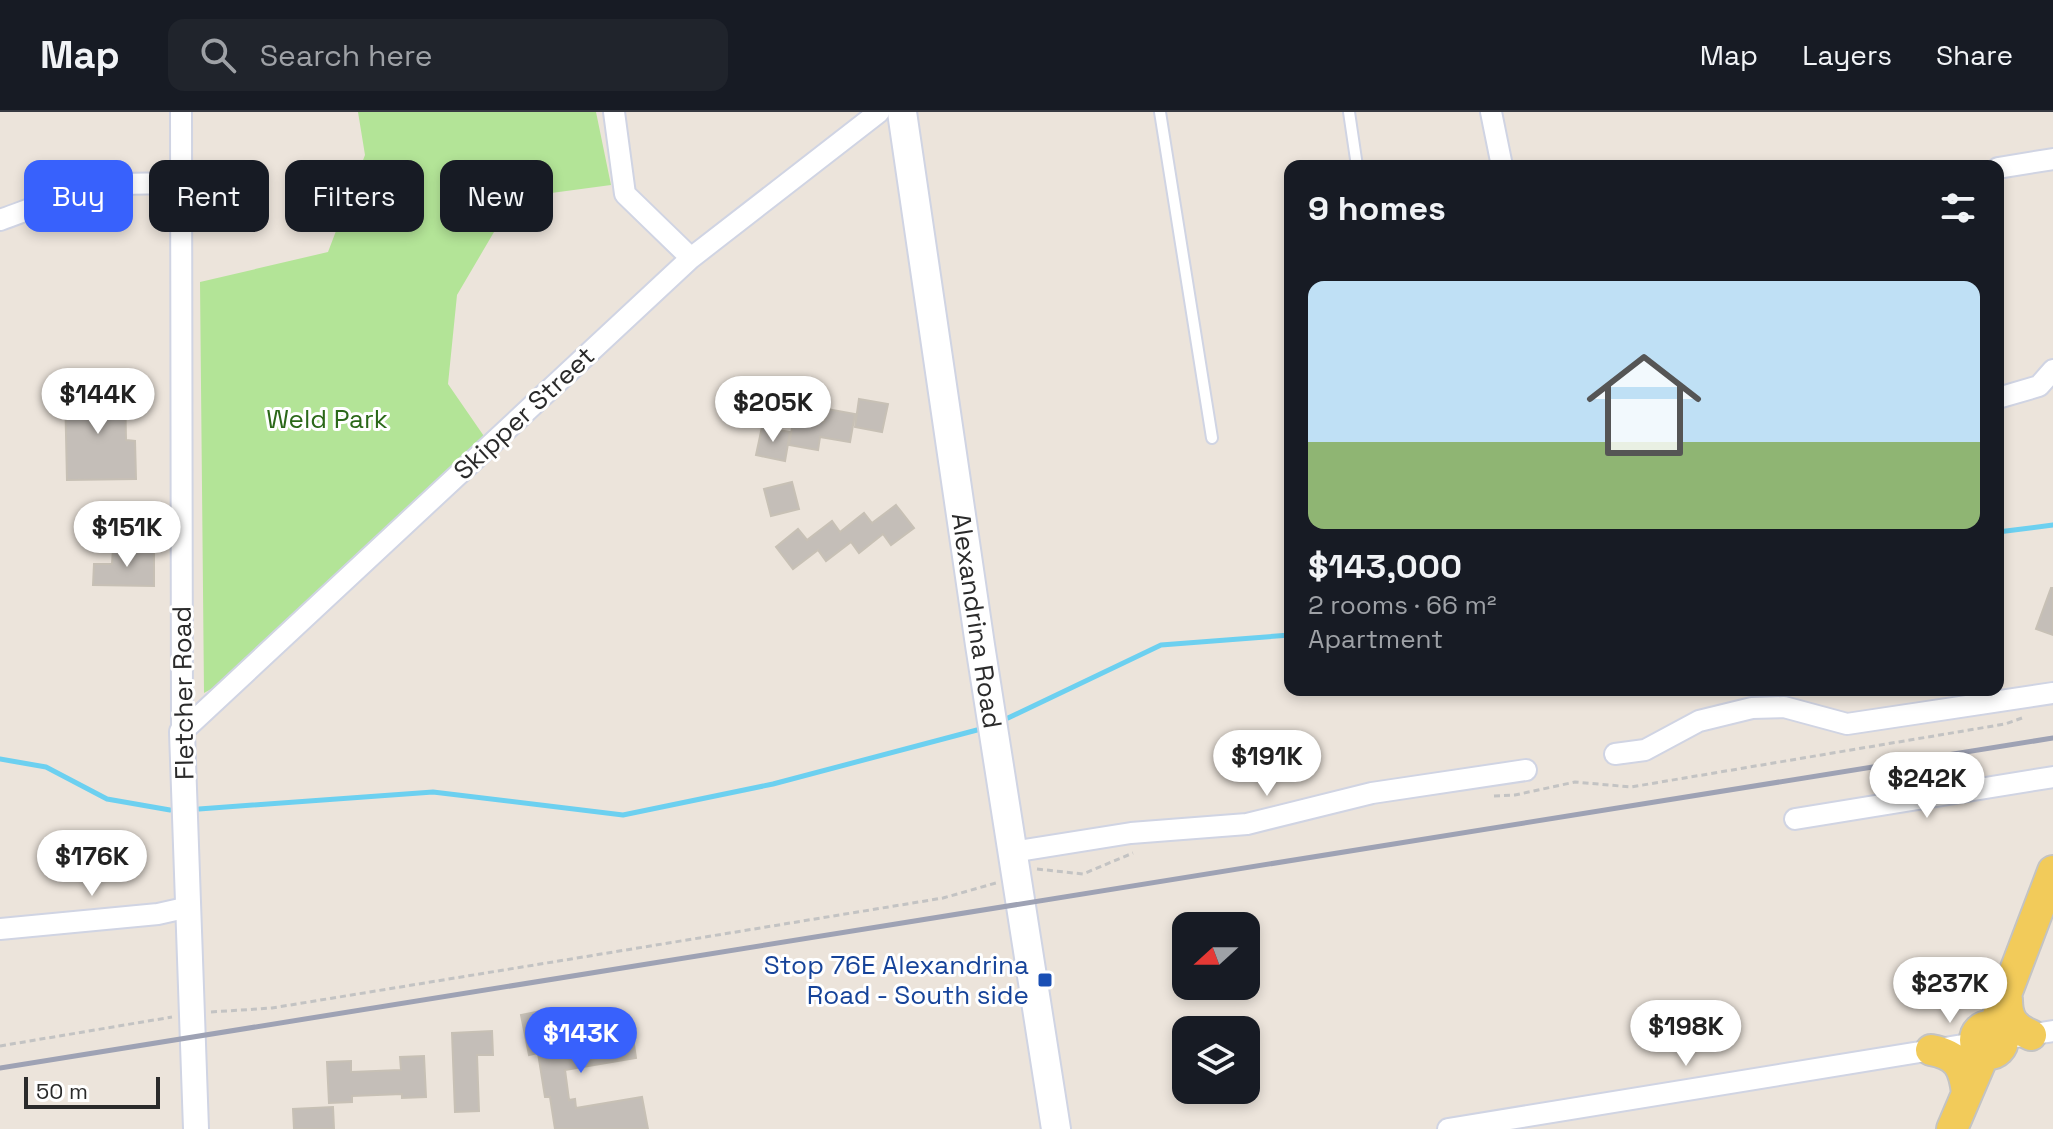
<!DOCTYPE html>
<html lang="en">
<head>
<meta charset="utf-8">
<style>
  body { margin:0; font-family:"Space Grotesk",sans-serif; background:#20242c; color:#f1f3f6; height:100vh; display:flex; flex-direction:column; font-size:30px; white-space:nowrap }
  * { box-sizing:border-box; margin:0 }
  p { font-size:26px; color:#9ea1a6 }
  .icon { flex:none; width:44px; height:44px; fill:none; stroke:currentColor; stroke-width:2; stroke-linecap:round; stroke-linejoin:round }
  .map { position:relative; flex:1; overflow:hidden }
  .panel { position:absolute; left:1284px; top:48px; width:720px; height:536px; display:flex; flex-direction:column; background:#171b24; border-radius:16px; box-shadow:0 4px 12px #0003 }
  .panel>* { flex:none }
  .guide { position:absolute; left:24px; top:48px; width:760px; height:72px; display:flex; gap:16px }
  .needle { width:52px; rotate:249deg }
  .fabs { position:absolute; left:1172px; top:800px; display:grid; gap:16px }
  .fabs a { display:grid; place-items:center; width:88px; height:88px; border-radius:16px; background:#171b24; box-shadow:0 4px 12px #0003; font-size:40px }
  .scale { position:absolute; left:24px; bottom:20px; width:136px; box-sizing:border-box; padding-left:8px; border:4px solid #2a2a2a; border-top:0; font-size:22px; line-height:28px; white-space:nowrap; color:#2a2a2a; -webkit-text-stroke:6px #fff; paint-order:stroke }
  .price { position:absolute; translate:-50% -68px; padding:0 18px; border-radius:28px; background:#fff; color:#222; font-size:26px; line-height:52px; filter:drop-shadow(0 2px 4px #0008) }
  .price::after { content:''; position:absolute; left:50%; top:48px; width:24px; height:18px; margin-left:-12px; background:inherit; clip-path:polygon(0 0,100% 0,50% 100%) }
  .price.active { background:#3861fc; color:#fff }
  ul { padding:0; list-style:none }
  li { display:grid; align-content:center; gap:16px; height:424px; padding:0 24px }
  li span { display:grid; place-items:center; height:248px; border-radius:16px; color:#555 }
  li>.icon { margin-inline-start:auto }
  span .icon { width:144px; height:144px; fill:#fffc; stroke-width:1 }
  li b { font-size:34px }
  h2 { display:flex; justify-content:space-between; align-items:center; height:96px; padding:0 24px; font-size:34px }
  .chip { padding:0 28px; border-radius:16px; background:#171b24; box-shadow:0 4px 12px #0003; font-size:28px; line-height:72px }
  .chip.active { background:#3861fc; color:#fff }
  header { display:flex; align-items:center; gap:48px; box-sizing:border-box; height:112px; padding:0 40px; background:#171b24; border-bottom:2px solid #363941 }
  header strong { font-size:38px }
  nav { display:flex; gap:44px; margin-inline-start:auto; font-size:28px }
  .search { width:560px; height:72px; background:#20242c; display:flex; align-items:center; gap:20px; box-sizing:border-box; padding:0 28px; border-radius:16px; color:#9ea1a6; font-size:30px }
  .map>svg:first-child { display:block }
  .green { fill:#b3e497 }
  .lines { fill:none; stroke-linecap:round; stroke-linejoin:round }
  .stream { stroke:#6cd0f0; stroke-width:5 }
  .building { fill:#c4beb8; stroke:#c7c0b5; stroke-width:2 }
  .service-casing { stroke:#d0d4e3; stroke-width:14 }
  .minor-casing { stroke:#d0d4e3; stroke-width:24 }
  .tertiary-casing { stroke:#d0d4e3; stroke-width:28 }
  .secondary-casing { stroke:#d0d4e3; stroke-width:32 }
  .primary-casing { stroke:#c3c3c3; stroke-width:34 }
  .path { stroke:#c3c3c3; stroke-width:3; stroke-dasharray:6 4; stroke-linecap:butt }
  .service { stroke:#fff; stroke-width:10 }
  .minor { stroke:#fff; stroke-width:20 }
  .tertiary { stroke:#fff; stroke-width:24 }
  .secondary { stroke:#fff; stroke-width:28 }
  .primary { stroke:#f2cb5a; stroke-width:30 }
  .rail { stroke:#9ea2b4; stroke-width:5 }
  .transit-dot { fill:#1a4fb4; stroke:#fff; stroke-width:3 }
  .labels { text-anchor:middle; stroke-width:6; stroke-linejoin:round; paint-order:stroke }
  .street-label { font-size:26px; fill:#2a2a2a; stroke:#fff }
  .park-label { font-size:26px; fill:#2b6819; stroke:#fff }
  .transit-label { font-size:26px; fill:#164399; stroke:#fff; text-anchor:end }
</style>
</head>
<body>
<header>
<strong>Map</strong>
<div class="search"><svg class="icon" aria-label="search" viewBox="0 0 24 24"><circle cx="10" cy="10" r="6"/><path d="M15 15l6 6"/></svg>Search here</div>
<nav><a>Map</a><a>Layers</a><a>Share</a></nav>
</header>
<div class="map">
<svg width="2053" height="1017" viewBox="0 0 2053 1017">
  <rect width="100%" height="100%" fill="#ece4db"/>
  <!-- green -->
  <path class="green" d="M358,0H596L611,73L514,86L457,183L448,272L488,330L243,559L204,581L200,170L328,140L365,43Z"/>
  <g class="lines">
    <!-- stream -->
    <path class="stream" d="M1998,420L2053,413
      M1008,606L1161,533L1290,523
      M0,647L46,655L107,687L170,698
      M199,697L433,680L623,703L773,672L977,618"/>
  </g>
  <!-- building -->
  <path class="building" d="M125,276L126,328L135,329L136,367L67,368L65,277Z
    M859,287L888,292L882,320L855,315Z
    M827,297L855,302L850,330L820,325L818,338L789,333L794,305L824,310Z
    M762,315L790,320L785,349L756,343Z
    M792,370L799,397L771,404L764,377Z
    M896,393L914,416L891,433L883,422L859,441L851,430L826,449L818,438L793,457L776,435L798,417L807,428L832,409L840,420L864,401L872,411Z
    M113,436L154,437V474L93,473L94,452H112Z
    M2051,476H2053V523L2036,517Z
    M551,897L557,931L632,919L636,946L565,958L569,988L575,987L576,996L642,985L648,1017H555L550,985H545L538,941L529,943L521,903Z
    M492,919L493,943H477L479,999L455,1000L452,921Z
    M424,944L426,985L402,986V982L352,984V990L329,991L327,950L351,949V960L401,958L400,945Z
    M333,995L334,1017H294L293,997Z"/>
  <g class="lines">
    <defs>
      <path id="service" d="M1160,0L1212,326
        M1349,0L1357,54"/>
      <path id="minor" d="M181,0L182,620
        M614,0L625,82L691,146
        M1491,0L1502,54
        M1998,56L2053,47
        M0,108C69,83 103,66 178,73
        M1998,286L2039,274L2053,258
        M182,620L691,146L879,0
        M1615,642L1645,638L1699,609L1752,596L1784,595L1847,612L2053,581
        M1795,707L2053,665
        M1012,740L1131,721L1247,712L1372,681L1526,658
        M0,817L158,802L189,795
        M2004,927L2053,919
        M1448,1017L1975,931"/>
      <path id="tertiary" d="M182,620L196,1017"/>
      <g id="secondary">
        <path id="s1" d="M902,0L980,533L1056,1017"/>
      </g>
      <path id="primary" d="M2007,888C2007,907 2014,916 2031,923
        M1975 928a14 14 0 1 1 28 0a14 14 0 1 1-28 0Z
        M1994,914L2053,759
        M1931,938C1958,943 1964,955 1967,981
        M1952,1017L1984,942"/>
    </defs>
    <!-- service casing -->
    <use href="#service" class="service-casing"/>
    <!-- minor casing -->
    <use href="#minor" class="minor-casing"/>
    <!-- tertiary casing -->
    <use href="#tertiary" class="tertiary-casing"/>
    <!-- secondary casing -->
    <use href="#secondary" class="secondary-casing"/>
    <!-- primary casing -->
    <use href="#primary" class="primary-casing"/>
    <!-- path -->
    <path class="path" d="M1494,684L1515,683L1575,670L1631,675L2005,612L2022,606
      M1037,757L1083,762L1133,741
      M211,900L272,896L943,786L996,771
      M0,934L172,905"/>
    <!-- service -->
    <use href="#service" class="service"/>
    <!-- minor -->
    <use href="#minor" class="minor"/>
    <!-- tertiary -->
    <use href="#tertiary" class="tertiary"/>
    <!-- secondary -->
    <use href="#secondary" class="secondary"/>
    <!-- primary -->
    <use href="#primary" class="primary"/>
    <!-- rail -->
    <path class="rail" d="M0,956L2053,626"/>
  </g>
  <!-- markers -->
  <rect class="transit-dot" x="1037" y="860" width="16" height="16" rx="4"/>
  <g class="labels">
    <!-- street labels -->
    <g class="street-label">
      <text transform="translate(524 301) rotate(-43)" y="9">Skipper Street</text>
      <text dy="9" stroke="none"><textPath href="#s1" startOffset="514">Alexandrina Road</textPath></text>
      <text transform="translate(183 581) rotate(-91)" y="9">Fletcher Road</text>
    </g>
    <!-- park labels -->
    <g class="park-label">
      <text x="327" y="316">Weld Park</text>
    </g>
    <!-- transit labels -->
    <g class="transit-label">
      <text x="1029" y="862">Stop 76E Alexandrina<tspan x="1029" dy="30">Road - South side</tspan></text>
    </g>
  </g>
</svg>
<div class="fabs">
<a><svg class="needle" viewBox="-14 -14 28 28"><path d="M0-13l5 13h-10z" fill="#e53935"/><path d="M0 13l5-13h-10z" fill="#9ea1a6"/></svg></a>
<a><svg class="icon" aria-label="layers" viewBox="0 0 24 24"><path d="M12 4l9 5-9 5-9-5zM3 14l9 5 9-5"/></svg></a>
</div>
<div class="scale">50 m</div>
<b class="price" style="left:98px;top:324px">$144K</b>
<b class="price" style="left:773px;top:332px">$205K</b>
<b class="price" style="left:127px;top:457px">$151K</b>
<b class="price" style="left:1267px;top:686px">$191K</b>
<b class="price" style="left:1927px;top:708px">$242K</b>
<b class="price" style="left:92px;top:786px">$176K</b>
<b class="price" style="left:1950px;top:913px">$237K</b>
<b class="price" style="left:1686px;top:956px">$198K</b>
<b class="price active" style="left:581px;top:963px">$143K</b>
<div class="guide">
<a class="chip active">Buy</a>
<a class="chip">Rent</a>
<a class="chip">Filters</a>
<a class="chip">New</a>
</div>
<section class="panel">
<h2>9 homes<svg class="icon" aria-label="filters" viewBox="0 0 24 24"><path d="M4 7h16M4 17h16"/><circle cx="9" cy="7" r="2"/><circle cx="15" cy="17" r="2"/></svg></h2>
<ul>
<li><span style="background:linear-gradient(#bfe0f5 65%,#8fb573 0)"><svg class="icon" aria-label="home" viewBox="0 0 24 24"><path d="M3 11l9-7 9 7M6 9v11h12V9"/></svg></span><div><b>$143,000</b><p>2 rooms · 66 m²</p><p>Apartment</p></div></li>
</ul>
</section>
</div>
</body>
</html>
